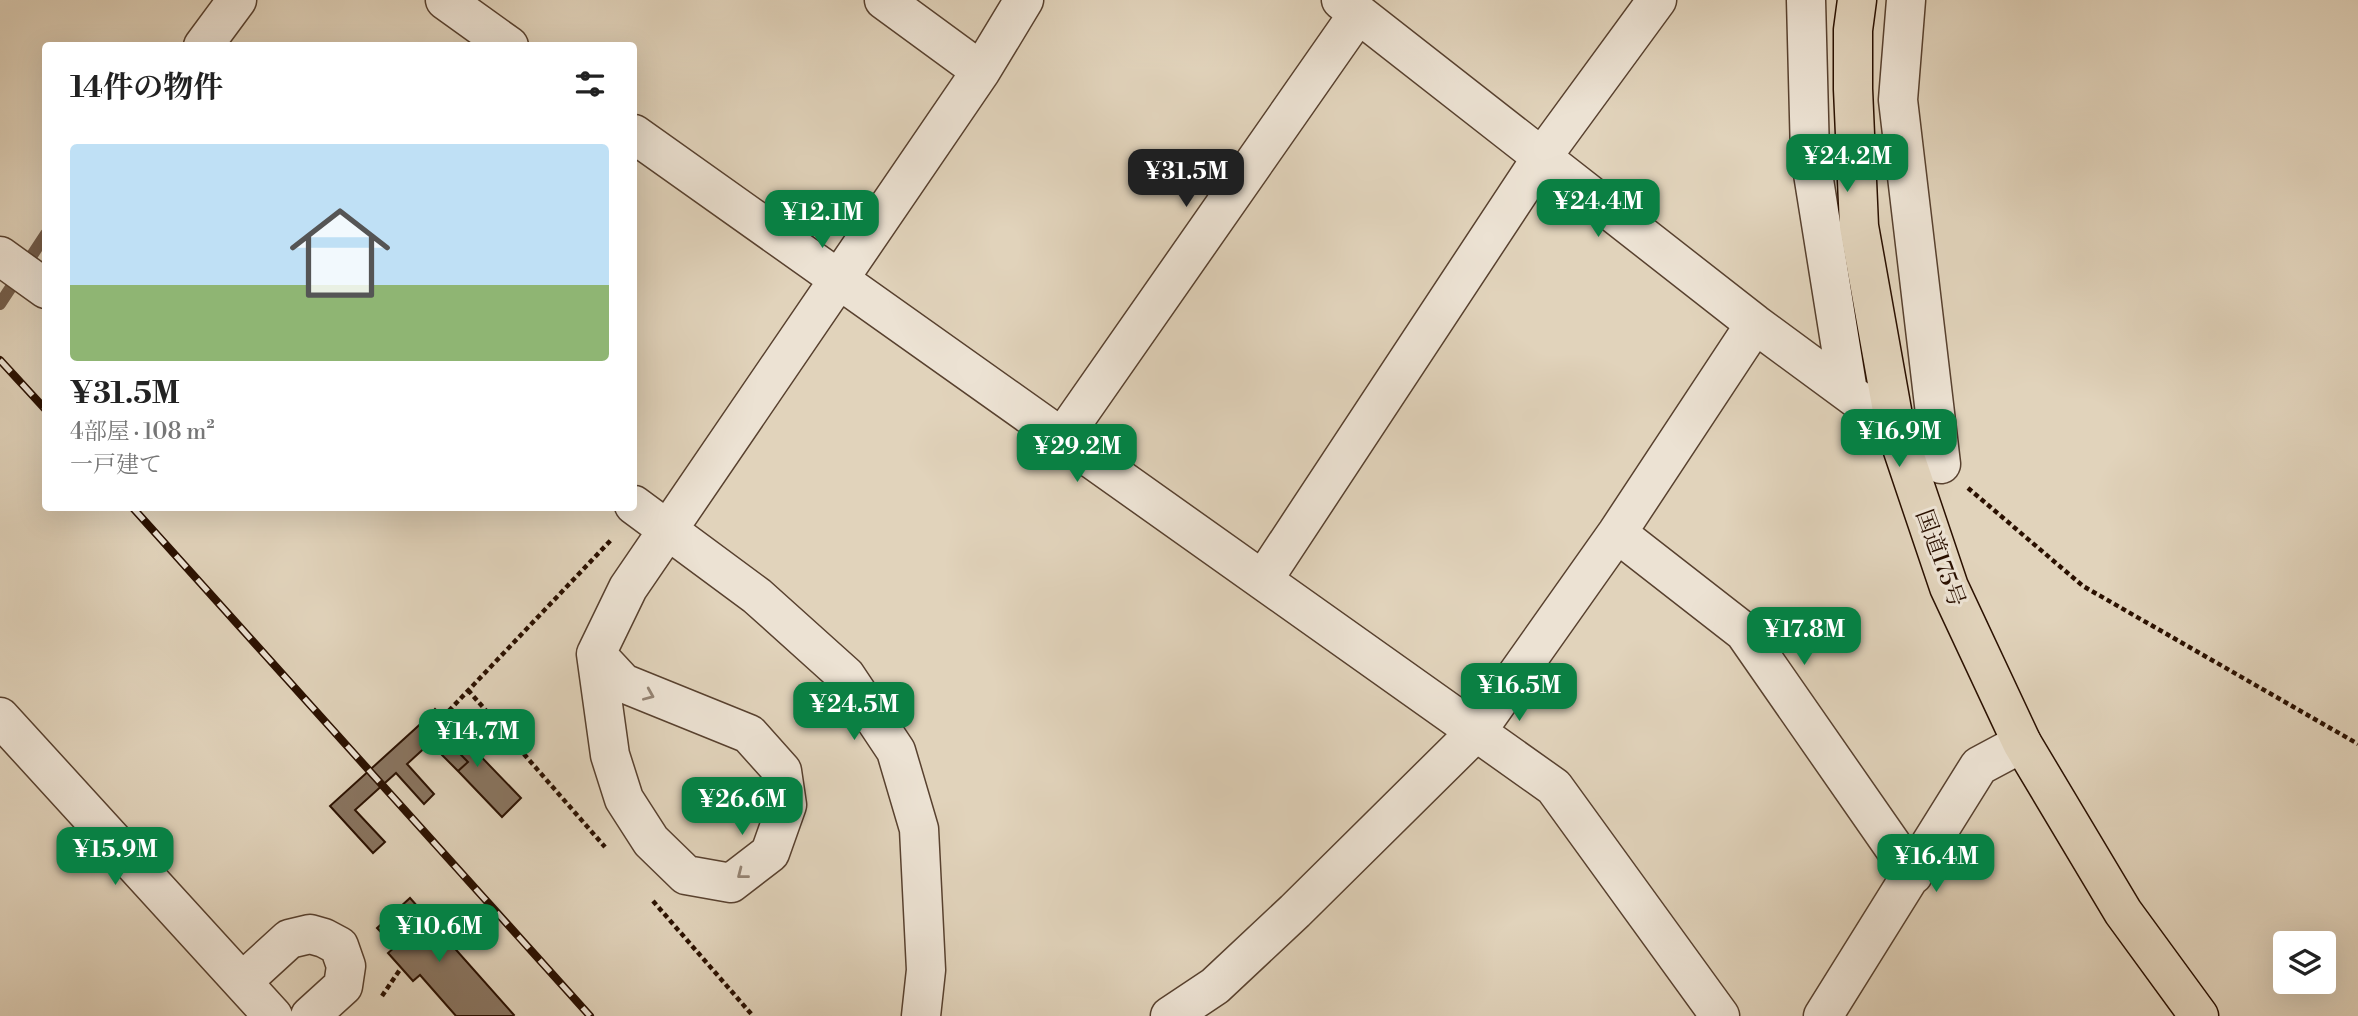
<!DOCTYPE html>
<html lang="ja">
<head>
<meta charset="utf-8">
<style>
  body { margin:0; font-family:"Libre Bodoni","Noto Serif JP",serif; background:#f6f6f6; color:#222; height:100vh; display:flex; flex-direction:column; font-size:26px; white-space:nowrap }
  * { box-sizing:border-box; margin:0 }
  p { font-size:23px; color:#767676 }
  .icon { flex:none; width:38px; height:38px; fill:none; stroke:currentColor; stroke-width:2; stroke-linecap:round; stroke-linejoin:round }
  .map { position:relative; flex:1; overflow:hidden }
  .side { position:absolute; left:42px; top:42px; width:595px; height:469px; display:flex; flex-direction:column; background:#fff; border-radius:7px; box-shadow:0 7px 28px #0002 }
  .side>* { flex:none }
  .controls { position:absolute; left:2273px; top:931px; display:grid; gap:14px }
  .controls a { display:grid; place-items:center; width:63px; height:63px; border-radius:7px; background:#fff; box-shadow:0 7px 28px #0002; font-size:35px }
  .price { position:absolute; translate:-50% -60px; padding:0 16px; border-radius:14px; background:#0b8043; color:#fff; font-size:23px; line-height:46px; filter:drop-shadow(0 2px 4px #0008) }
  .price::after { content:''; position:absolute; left:50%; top:42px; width:21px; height:16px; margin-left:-10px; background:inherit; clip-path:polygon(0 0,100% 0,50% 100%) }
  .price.on { background:#222; color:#fff }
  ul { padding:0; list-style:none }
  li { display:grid; align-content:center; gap:14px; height:371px; padding:0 28px }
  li+li { border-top:2px solid #e0e0e0 }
  li span { display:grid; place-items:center; height:217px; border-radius:7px; color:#555 }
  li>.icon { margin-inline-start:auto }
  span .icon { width:126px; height:126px; fill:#fffc; stroke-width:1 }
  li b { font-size:30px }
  h2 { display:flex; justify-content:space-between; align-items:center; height:84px; padding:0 28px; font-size:30px }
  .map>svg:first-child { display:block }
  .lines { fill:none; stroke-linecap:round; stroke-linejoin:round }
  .stream { stroke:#735d4a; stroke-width:12 }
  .building { fill:#897561; stroke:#2a1000; stroke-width:2 }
  .minor-casing { stroke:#58412f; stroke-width:41 }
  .highway-casing { stroke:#2a1000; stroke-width:41 }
  .path { stroke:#2a1000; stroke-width:4.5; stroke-dasharray:5 3.5; stroke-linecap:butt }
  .minor { stroke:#ece2d3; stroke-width:38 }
  .highway { stroke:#e1d3bb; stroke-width:38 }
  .rail-casing { stroke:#2a1000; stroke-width:8 }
  .rail { stroke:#ece2d3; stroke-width:5; stroke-dasharray:16; stroke-linecap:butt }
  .oneway { stroke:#958474 }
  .labels { text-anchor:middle; stroke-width:6; stroke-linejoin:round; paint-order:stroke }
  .street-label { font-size:23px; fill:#2a1000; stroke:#ece2d3 }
</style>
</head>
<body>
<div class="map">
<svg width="2358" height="1016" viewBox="0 0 2358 1016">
  <rect width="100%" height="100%" fill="#e1d3bb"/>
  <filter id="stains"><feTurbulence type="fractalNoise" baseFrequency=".00286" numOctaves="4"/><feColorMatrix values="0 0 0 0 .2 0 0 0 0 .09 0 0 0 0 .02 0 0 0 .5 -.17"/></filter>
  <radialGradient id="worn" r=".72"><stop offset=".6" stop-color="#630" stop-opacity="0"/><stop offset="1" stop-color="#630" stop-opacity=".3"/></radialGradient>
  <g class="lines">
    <!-- stream -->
    <path class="stream" d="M0,304L46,234"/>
  </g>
  <!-- building -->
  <path class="building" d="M435,709L521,798L502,817L458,771L468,762L426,719Z
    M426,719L468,762L458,771L430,743L407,764L434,794L424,804L396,773L355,810L385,842L373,853L330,806Z
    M410,898L514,1015L513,1016H456L420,975L413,981L388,953L395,947L377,928Z"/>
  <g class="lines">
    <defs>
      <path id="minor" d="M445,0L509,46
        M884,0L981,71
        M1341,0L1755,324L1895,427L1941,464
        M1806,0L1810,155L1848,392
        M1906,0L1898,100L1941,464
        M203,46L237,0
        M634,134L1554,787L1720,1016
        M0,256L46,289
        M1062,438L1358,14
        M634,505L757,596L846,676L896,751L919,829L926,970L921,1016
        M1617,533L1744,632L1913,875
        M1263,580L1542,157L1657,0
        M596,654L623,683L749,734L782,771L787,805L770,853L731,883L686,875L651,841L624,799L610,755L596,654L628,588L981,71L1024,0
        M0,717L273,1016
        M242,982L289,939L310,934L324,938L339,946L346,966L343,986L310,1016
        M1170,1016L1215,986L1295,911L1477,731L1617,533L1755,324
        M1823,1016L1979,766L2022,743"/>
      <path id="highway" d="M1857,0L1853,30V89L1859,226L1895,427L1949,587L2022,743L2123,912L2199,1016"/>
    </defs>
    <!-- minor casing -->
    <use href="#minor" class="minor-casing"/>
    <!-- highway casing -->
    <use href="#highway" class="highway-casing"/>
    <!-- path -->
    <path class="path" d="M1968,488L2083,586L2358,744
      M468,690L605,847
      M443,717L611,540
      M653,901L753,1016
      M382,996L401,968"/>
    <!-- minor -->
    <use href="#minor" class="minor"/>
    <!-- highway -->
    <use href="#highway" class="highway"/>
    <defs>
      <path id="rail" d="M0,360L46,410
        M133,508L590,1016"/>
    </defs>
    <!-- rail casing -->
    <use href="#rail" class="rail-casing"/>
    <!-- rail -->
    <use href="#rail" class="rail"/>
  </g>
  <!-- one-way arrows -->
  <defs><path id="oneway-chevron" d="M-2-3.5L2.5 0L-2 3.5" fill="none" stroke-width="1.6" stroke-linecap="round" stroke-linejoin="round" transform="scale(1.75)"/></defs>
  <g class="oneway">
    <use href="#oneway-chevron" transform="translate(649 695) rotate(23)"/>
    <use href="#oneway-chevron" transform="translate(742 874) rotate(142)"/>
  </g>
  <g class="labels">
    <!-- street labels -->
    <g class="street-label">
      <text transform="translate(1941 558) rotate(70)" y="8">国道175号</text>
    </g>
  </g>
  <rect width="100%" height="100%" filter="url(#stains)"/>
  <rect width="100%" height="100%" fill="url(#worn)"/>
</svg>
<div class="controls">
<a><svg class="icon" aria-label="layers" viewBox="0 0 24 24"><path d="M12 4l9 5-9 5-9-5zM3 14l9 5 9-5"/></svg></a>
</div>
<b class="price" style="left:1847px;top:194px">¥24.2M</b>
<b class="price on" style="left:1186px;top:209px">¥31.5M</b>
<b class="price" style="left:1598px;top:239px">¥24.4M</b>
<b class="price" style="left:822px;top:250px">¥12.1M</b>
<b class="price" style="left:1899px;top:469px">¥16.9M</b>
<b class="price" style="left:1077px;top:484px">¥29.2M</b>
<b class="price" style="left:1804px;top:667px">¥17.8M</b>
<b class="price" style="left:1519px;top:723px">¥16.5M</b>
<b class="price" style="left:854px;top:742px">¥24.5M</b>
<b class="price" style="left:477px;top:769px">¥14.7M</b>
<b class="price" style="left:742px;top:837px">¥26.6M</b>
<b class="price" style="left:115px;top:887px">¥15.9M</b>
<b class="price" style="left:1936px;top:894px">¥16.4M</b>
<b class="price" style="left:439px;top:964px">¥10.6M</b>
<section class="side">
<h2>14件の物件<svg class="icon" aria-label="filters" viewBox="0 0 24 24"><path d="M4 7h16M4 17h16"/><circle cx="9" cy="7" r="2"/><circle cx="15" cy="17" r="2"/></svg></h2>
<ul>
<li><span style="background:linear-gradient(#bfe0f5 65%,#8fb573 0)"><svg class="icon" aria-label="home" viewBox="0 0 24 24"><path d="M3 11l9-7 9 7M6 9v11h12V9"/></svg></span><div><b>¥31.5M</b><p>4部屋 · 108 m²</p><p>一戸建て</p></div></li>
</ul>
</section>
</div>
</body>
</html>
